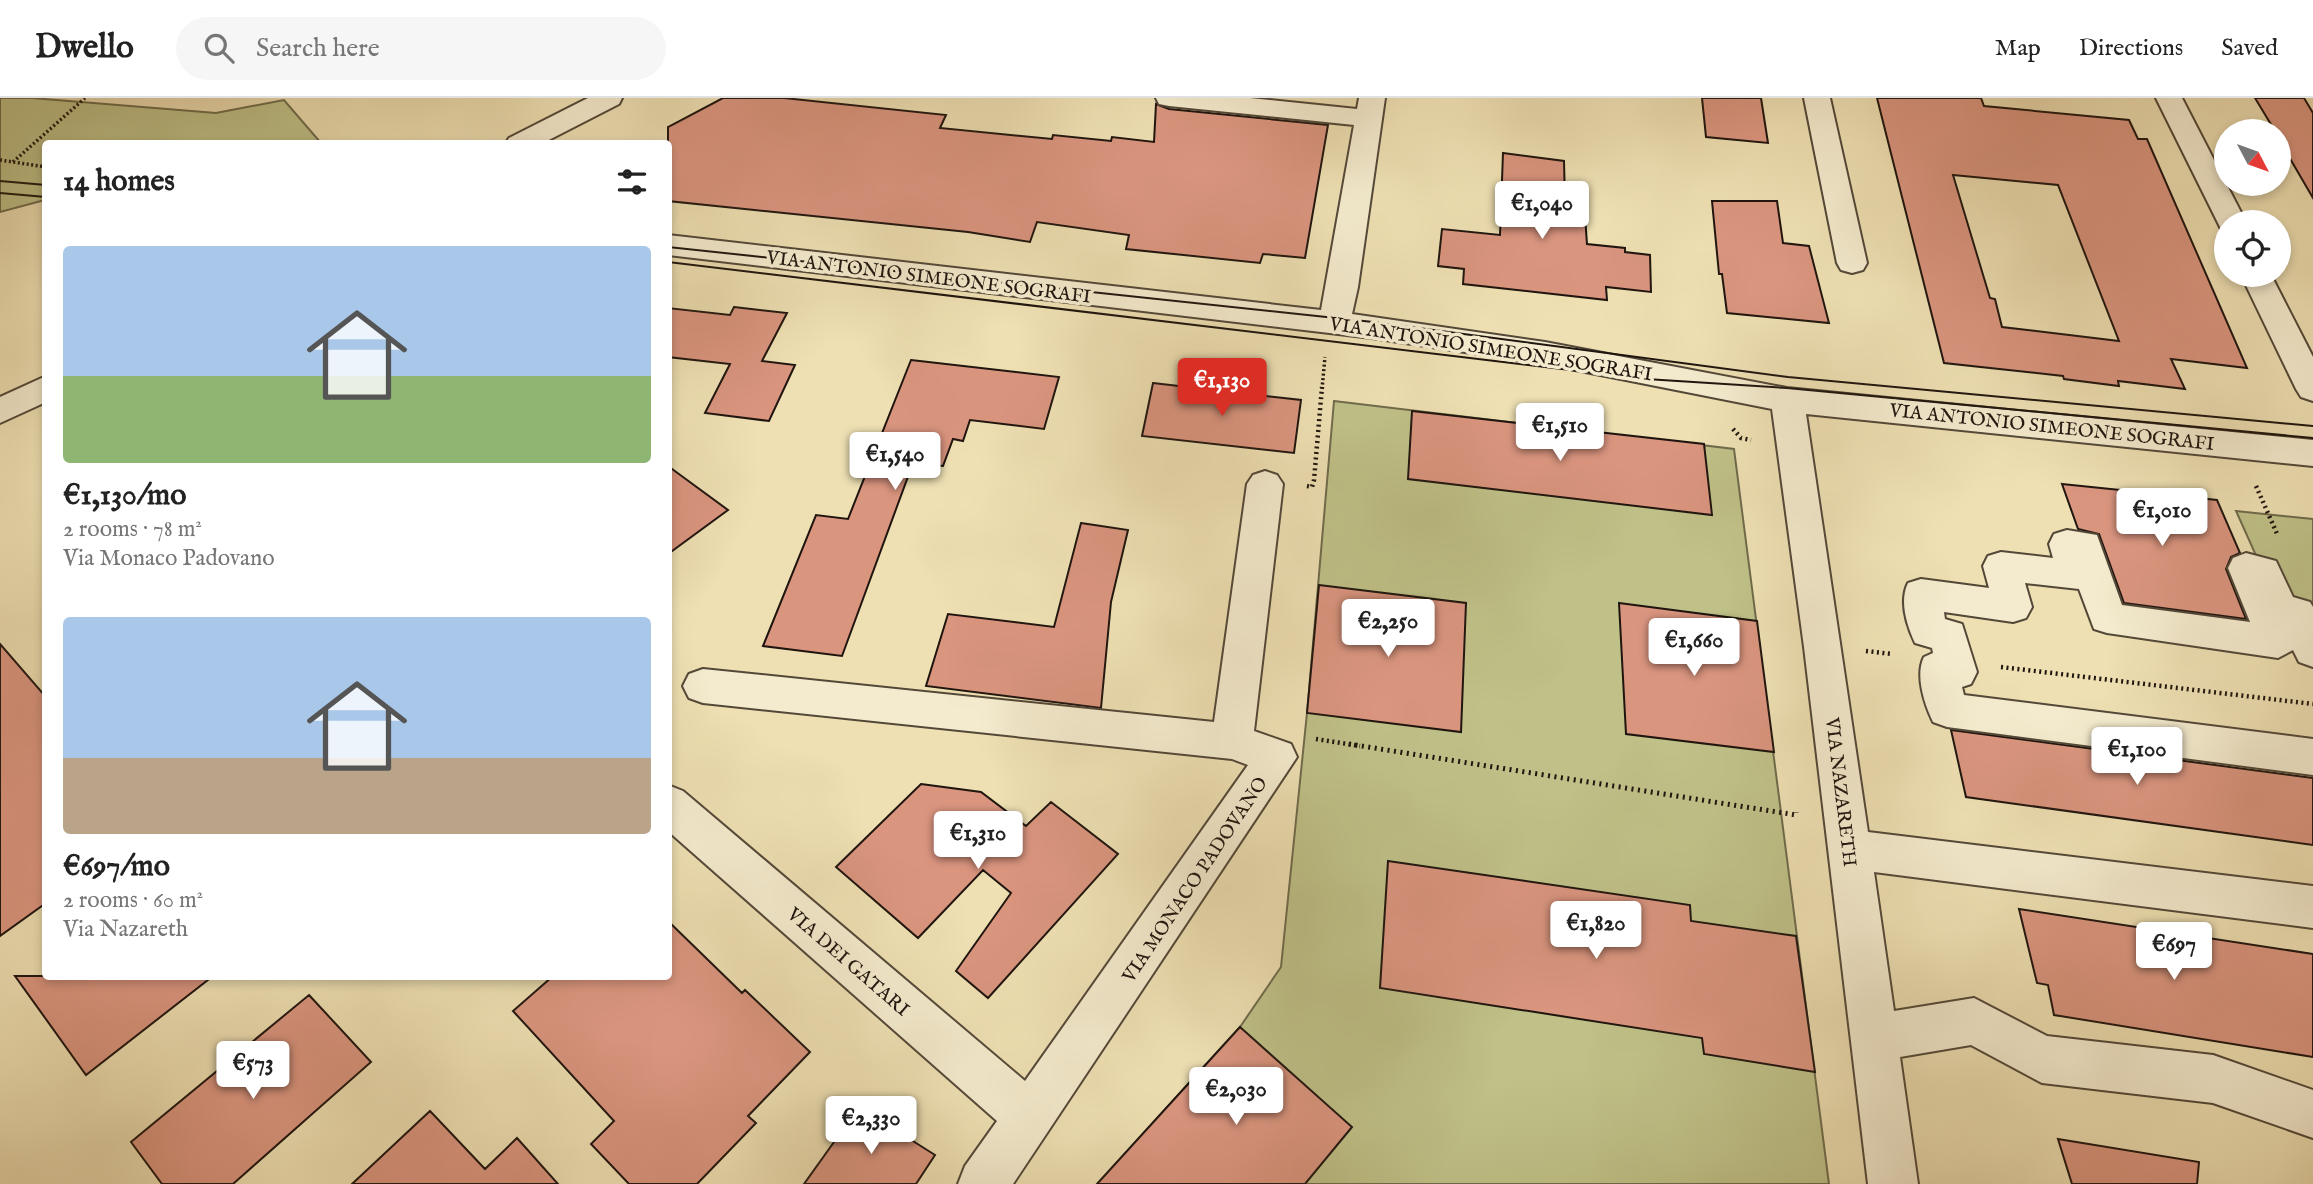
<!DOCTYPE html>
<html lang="en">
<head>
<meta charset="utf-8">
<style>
  body { margin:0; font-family:"IM FELL English",serif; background:#f6f6f6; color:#222; height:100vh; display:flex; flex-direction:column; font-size:26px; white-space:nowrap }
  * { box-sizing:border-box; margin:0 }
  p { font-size:23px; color:#767676 }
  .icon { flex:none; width:38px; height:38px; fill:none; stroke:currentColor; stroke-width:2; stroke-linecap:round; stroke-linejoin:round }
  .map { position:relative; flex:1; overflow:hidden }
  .side { position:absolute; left:42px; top:42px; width:630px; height:840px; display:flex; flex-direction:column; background:#fff; border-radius:7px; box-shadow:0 4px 10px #0003 }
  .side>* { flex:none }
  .needle { width:46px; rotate:131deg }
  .fabs { position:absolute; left:2214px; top:21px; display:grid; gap:14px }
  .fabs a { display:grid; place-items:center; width:77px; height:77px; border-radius:50%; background:#fff; box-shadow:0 4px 10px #0003; font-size:35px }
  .price { position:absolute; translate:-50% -60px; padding:0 16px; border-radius:7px; background:#fff; color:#222; font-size:23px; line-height:46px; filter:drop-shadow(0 2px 4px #0008) }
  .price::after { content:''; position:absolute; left:50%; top:42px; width:21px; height:16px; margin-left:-10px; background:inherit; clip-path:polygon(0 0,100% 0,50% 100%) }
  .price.selected { background:#d93025; color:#fff }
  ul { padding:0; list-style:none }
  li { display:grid; align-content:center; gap:14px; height:371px; padding:0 21px }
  li span { display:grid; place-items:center; height:217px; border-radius:7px; color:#555 }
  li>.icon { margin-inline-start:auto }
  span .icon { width:126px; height:126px; fill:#fffc; stroke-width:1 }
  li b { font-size:30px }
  h2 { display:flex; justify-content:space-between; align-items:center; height:84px; padding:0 21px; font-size:30px }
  header { display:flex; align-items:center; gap:42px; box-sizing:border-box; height:98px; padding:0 35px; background:#fff; border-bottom:2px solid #e0e0e0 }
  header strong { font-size:33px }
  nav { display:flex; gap:38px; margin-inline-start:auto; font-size:24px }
  .search { width:490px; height:63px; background:#f6f6f6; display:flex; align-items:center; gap:18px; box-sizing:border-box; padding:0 24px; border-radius:38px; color:#767676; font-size:26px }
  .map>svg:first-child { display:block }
  .green { fill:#bfc188; stroke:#6f6b4c; stroke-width:2 }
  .building { fill:#da957f; stroke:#1f150f; stroke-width:2; fill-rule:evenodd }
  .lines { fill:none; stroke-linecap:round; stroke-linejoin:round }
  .minor-casing { stroke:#534838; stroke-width:4 }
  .path-far2 { stroke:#1f150f; stroke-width:3.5; stroke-dasharray:2 2.5; stroke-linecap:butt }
  .path-far1 { stroke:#1f150f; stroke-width:4.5; stroke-dasharray:2 3.5; stroke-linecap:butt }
  .path { stroke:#1f150f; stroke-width:5; stroke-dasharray:2 4.5; stroke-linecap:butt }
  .minor { fill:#f4ebce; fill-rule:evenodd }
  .tram { stroke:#1f150f; stroke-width:2 }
  .labels { text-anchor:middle; stroke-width:7; stroke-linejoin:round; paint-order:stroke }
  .street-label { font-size:19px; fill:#1f150f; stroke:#f4ebce }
</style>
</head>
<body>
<header>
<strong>Dwello</strong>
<div class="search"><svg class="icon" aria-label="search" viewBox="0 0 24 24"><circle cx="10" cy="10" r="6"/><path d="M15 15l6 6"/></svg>Search here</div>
<nav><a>Map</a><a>Directions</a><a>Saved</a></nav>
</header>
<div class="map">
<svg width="2313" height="1086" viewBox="0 0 2313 1086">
  <rect width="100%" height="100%" fill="#eee0b3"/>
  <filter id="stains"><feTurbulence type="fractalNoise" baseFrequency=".00286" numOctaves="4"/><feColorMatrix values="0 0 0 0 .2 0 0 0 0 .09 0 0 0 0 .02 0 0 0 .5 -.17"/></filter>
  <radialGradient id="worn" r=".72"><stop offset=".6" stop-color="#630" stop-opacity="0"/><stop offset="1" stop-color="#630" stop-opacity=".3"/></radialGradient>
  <!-- green -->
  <path class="green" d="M0,0H32L216,15L284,2L321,45L46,46L45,102L0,114Z
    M1334,303L1734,351L1829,1086H1097L1240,929L1281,869L1307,615Z
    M2236,413L2313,421V553L2280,511Z"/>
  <!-- building -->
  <path class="building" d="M723,0H784L946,17L940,30L1052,41L1053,37L1111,43L1112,39L1154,44L1156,6L1169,11L1328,27L1305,160L1263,156L1260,165L1126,151L1129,137L1037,124L1030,144L968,134L668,103V29Z
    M1702,0H1761L1768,45L1706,39Z
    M1877,0H1981L1984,8L2129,22L2138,41H2147L2247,270L2171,261L2185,291L2118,283L2119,288L2064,281L2063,278L1944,265ZM1953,77L2058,87L2119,243L2002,229L1995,201L1990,200Z
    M2255,0H2304L2313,15V100L2278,40V33H2275Z
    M1503,55L1564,63L1565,104H1584L1587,146L1625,150V154L1650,157L1651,194L1606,189L1607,202L1463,186L1464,171L1438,168L1442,131L1500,137Z
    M1712,103H1777L1783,145L1809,148L1829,225L1727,215L1722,176H1719Z
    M734,209L787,215L762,263L795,267L769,323L705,315L730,266L668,259V210L730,217Z
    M911,262L1059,279L1044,331L970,322L963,343L953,341L943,368L913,365L842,558L763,548L816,417L848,421Z
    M1153,285L1301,302L1294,355L1142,338Z
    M1412,313L1704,346L1712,417L1408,381Z
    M668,368L728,412L668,456Z
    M2062,386L2217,402L2240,455L2231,459L2226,471L2246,521L2124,505L2099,436L2078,431Z
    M1081,425L1128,432L1111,504L1101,610L926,588L948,516L1054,529Z
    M1319,487L1466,505L1461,634L1307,615Z
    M1619,505L1757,523L1774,654L1626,636Z
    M0,546L46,599V805L0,838Z
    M1951,632L2313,680V747L1966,699Z
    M921,686L981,694L1026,728L1051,704L1118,756L988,900L956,873L1011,795L983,772L918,840L836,769Z
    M1388,763L1690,807L1691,823L1796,838L1815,974L1704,956L1702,940L1380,890Z
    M2019,811L2313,856V959L2054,917L2048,887L2037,885Z
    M668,823L742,895L745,892L810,954L748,1018L756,1025L697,1086H629L591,1046L614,1023L513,913L553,878H668Z
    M15,878H213L86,977Z
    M309,897L371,964L233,1086H162L131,1044Z
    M1240,929L1352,1029L1305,1086H1097Z
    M859,1009L935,1057L916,1086H804Z
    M430,1013L485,1071L517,1040L558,1086H352Z
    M2058,1041L2199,1064L2197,1086H2072Z"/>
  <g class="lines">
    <defs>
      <path id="minor" d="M588,0H622L619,6L541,46H505L509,40Z
        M1156,0H1250L1357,11L1359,0H1385L1358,189L1352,216L1545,244L1787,290L2313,342V368L1806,316L1868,734L2313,788V830L1874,774L1894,913L1974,900L2047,938L2213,957L2313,992V1040L2213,1005L2042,985L1971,947L1900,959L1918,1086H1868L1804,549L1772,311L1545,266L1372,240L668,157V137L1321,212L1354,27L1169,8L1159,6Z
        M1804,0H1830L1867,165L1863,172L1852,175L1841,172L1837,165Z
        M2156,0H2182L2246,124H2226V132L2221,131Z
        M2241,177H2271L2313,259V303L2301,299L2296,291Z
        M46,278V304L0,325V299Z
        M1265,373L1277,377L1283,386L1254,633L1291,646L1297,659L1013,1086H958L965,1068L997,1023L668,733V687L683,693L1025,983L1248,667L1232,661L703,605L689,600L683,588L689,576L703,571L1214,624L1247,386L1253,377Z
        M2067,432L2097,437L2122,507L2250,524L2228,470L2233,460L2246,455L2276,463L2293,499L2310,504L2313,509V569L2299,564L2293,552L2278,560L2107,535L2094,531L2079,491L2025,485L2032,509L2026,520L2013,524L1944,514L1945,521L1962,526L1977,574L1971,586L1962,589L1964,597L2313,641V677L1947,629L1933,624C1924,605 1915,577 1924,559L1933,555L1932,550L1915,545C1907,528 1899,503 1908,485L1921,481L1989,490L1983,468L1988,458L2001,454L2053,460L2049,446L2054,436Z"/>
    </defs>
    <!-- minor casing -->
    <use href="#minor" class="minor-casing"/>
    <!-- path-far2 -->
    <path class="path-far2" d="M0,62L46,69
      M13,64L85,0
      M1322,291L1325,259"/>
    <!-- path-far1 -->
    <path class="path-far1" d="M1733,331L1741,340L1751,342
      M1307,388L1312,389L1314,382L1322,289
      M2256,388L2278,438
      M1866,553L1892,556
      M2001,569L2313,606
      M1316,641L1360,648"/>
    <!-- path -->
    <path class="path" d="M1349,646L1796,717V714"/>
    <!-- minor -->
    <use href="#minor" class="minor"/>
    <!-- tram -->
    <path class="tram" d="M0,83L46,87
      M0,95L46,99
      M668,149L1373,224L1788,279L2313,328
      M668,164L1646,281L1787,290L2313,340"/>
  </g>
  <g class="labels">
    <!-- street labels -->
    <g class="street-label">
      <text transform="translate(929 178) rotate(7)" y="7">VIA ANTONIO SIMEONE SOGRAFI</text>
      <text transform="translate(1491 250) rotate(9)" y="7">VIA ANTONIO SIMEONE SOGRAFI</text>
      <text transform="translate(2052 328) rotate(6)" y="7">VIA ANTONIO SIMEONE SOGRAFI</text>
      <text transform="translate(1842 694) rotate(83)" y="7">VIA NAZARETH</text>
      <text transform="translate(1194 781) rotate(-56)" y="7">VIA MONACO PADOVANO</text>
      <text transform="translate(849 863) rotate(41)" y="7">VIA DEI GATARI</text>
    </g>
  </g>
  <rect width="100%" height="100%" filter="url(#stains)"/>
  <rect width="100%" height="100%" fill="url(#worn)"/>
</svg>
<div class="fabs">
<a><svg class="needle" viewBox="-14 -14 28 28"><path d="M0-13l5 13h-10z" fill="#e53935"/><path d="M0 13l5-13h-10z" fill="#767676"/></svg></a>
<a><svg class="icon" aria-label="locate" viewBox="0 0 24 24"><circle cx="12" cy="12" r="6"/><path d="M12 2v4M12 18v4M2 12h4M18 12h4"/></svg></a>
</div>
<b class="price" style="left:1542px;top:143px">€1,040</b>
<b class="price selected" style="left:1222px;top:320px">€1,130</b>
<b class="price" style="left:1560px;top:365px">€1,510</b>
<b class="price" style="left:895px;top:394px">€1,540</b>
<b class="price" style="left:2162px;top:450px">€1,010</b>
<b class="price" style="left:1388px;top:561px">€2,250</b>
<b class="price" style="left:1694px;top:580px">€1,660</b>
<b class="price" style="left:2137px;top:689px">€1,100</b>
<b class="price" style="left:978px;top:773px">€1,310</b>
<b class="price" style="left:1596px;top:863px">€1,820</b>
<b class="price" style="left:2174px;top:884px">€697</b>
<b class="price" style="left:253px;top:1003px">€573</b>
<b class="price" style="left:1236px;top:1029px">€2,030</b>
<b class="price" style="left:871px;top:1058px">€2,330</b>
<section class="side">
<h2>14 homes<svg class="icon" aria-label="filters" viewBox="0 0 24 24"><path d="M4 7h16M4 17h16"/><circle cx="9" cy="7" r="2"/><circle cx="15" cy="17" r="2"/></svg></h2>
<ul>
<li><span style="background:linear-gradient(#a9c7e8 60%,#8fb573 0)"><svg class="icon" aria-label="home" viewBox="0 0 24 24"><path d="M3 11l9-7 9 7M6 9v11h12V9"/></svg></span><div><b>€1,130/mo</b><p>2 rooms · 78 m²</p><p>Via Monaco Padovano</p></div></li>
<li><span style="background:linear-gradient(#a9c7e8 65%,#b9a48a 0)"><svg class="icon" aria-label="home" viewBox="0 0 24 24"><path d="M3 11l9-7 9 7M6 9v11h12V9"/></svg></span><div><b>€697/mo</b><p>2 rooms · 60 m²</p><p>Via Nazareth</p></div></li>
</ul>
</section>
</div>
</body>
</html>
